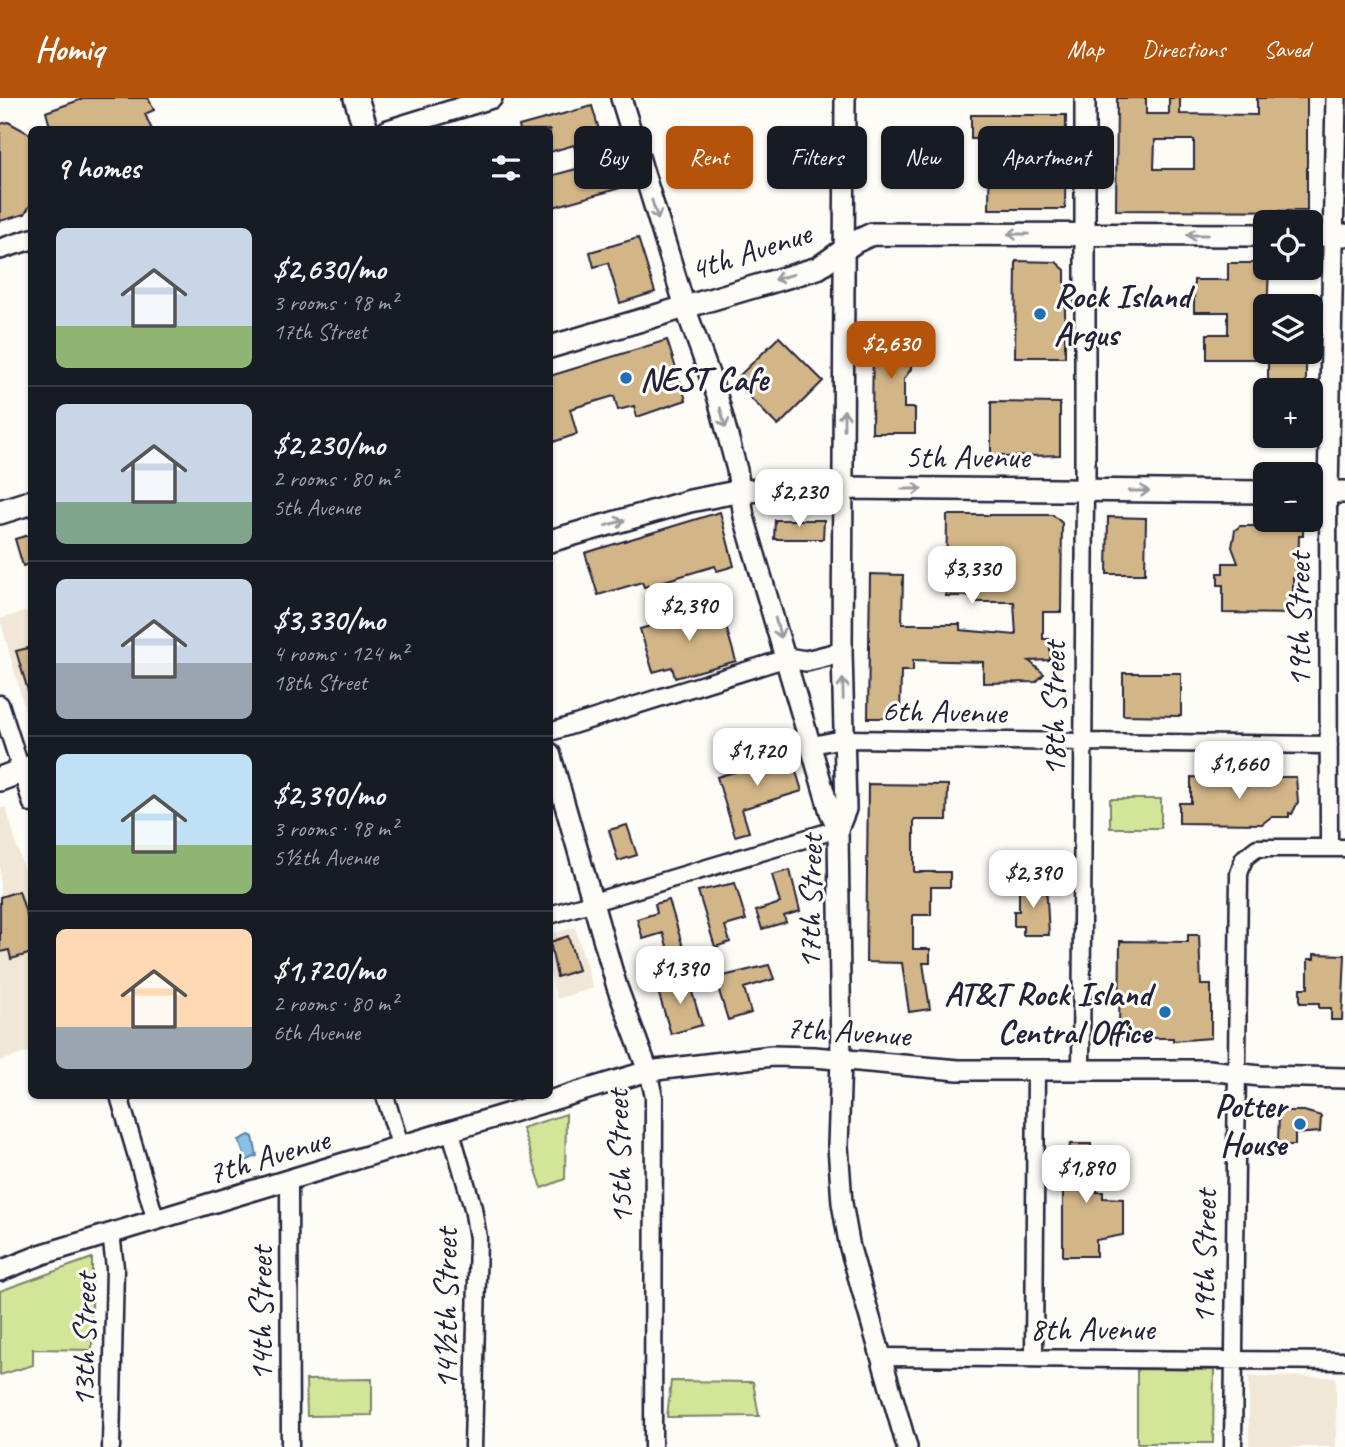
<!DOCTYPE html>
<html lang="en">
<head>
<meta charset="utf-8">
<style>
  body { margin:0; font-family:Caveat,sans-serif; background:#242831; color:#f1f3f6; height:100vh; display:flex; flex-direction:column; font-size:26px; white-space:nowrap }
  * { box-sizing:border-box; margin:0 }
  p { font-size:23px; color:#9ea1a6 }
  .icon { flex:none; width:38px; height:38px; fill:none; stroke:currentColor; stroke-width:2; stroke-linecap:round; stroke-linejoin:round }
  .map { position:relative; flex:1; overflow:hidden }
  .drawer { position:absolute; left:28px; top:28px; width:525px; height:973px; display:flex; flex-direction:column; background:#171b24; border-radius:10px; box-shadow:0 2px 5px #0004 }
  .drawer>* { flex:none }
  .top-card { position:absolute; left:574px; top:28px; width:665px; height:63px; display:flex; gap:14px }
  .tools { position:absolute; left:1253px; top:112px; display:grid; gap:14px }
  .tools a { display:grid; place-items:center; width:70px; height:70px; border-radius:10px; background:#171b24; box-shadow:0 2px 5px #0004; font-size:35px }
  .price { position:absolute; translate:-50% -60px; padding:0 16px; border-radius:14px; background:#fff; color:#222; font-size:23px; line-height:46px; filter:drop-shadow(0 2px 4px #0008) }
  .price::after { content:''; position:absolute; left:50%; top:42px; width:21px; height:16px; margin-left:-10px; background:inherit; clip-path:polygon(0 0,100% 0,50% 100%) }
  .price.on { background:#b45309; color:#fff }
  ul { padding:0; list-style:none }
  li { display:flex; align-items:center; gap:21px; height:175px; padding:0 28px }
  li+li { border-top:2px solid #363941 }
  li span { display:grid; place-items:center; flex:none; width:196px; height:140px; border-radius:10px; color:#555 }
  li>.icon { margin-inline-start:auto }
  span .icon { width:84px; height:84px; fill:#fffc; stroke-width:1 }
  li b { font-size:30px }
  h2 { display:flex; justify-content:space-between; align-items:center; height:84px; padding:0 28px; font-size:30px }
  .pill { padding:0 24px; border-radius:10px; background:#171b24; box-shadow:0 2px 5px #0004; font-size:24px; line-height:63px }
  .pill.on { background:#b45309; color:#fff }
  header { display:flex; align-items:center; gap:42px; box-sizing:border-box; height:98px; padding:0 35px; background:#b45309; color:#fff }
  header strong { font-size:33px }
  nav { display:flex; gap:38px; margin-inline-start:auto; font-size:24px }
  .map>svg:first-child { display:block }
  .built { fill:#f0e7d6 }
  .green { fill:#d2e599; stroke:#7a846a; stroke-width:2 }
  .water { fill:#87c1e6; stroke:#5f81a2; stroke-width:2 }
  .building { fill:#d3b688; stroke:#22223b; stroke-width:2; fill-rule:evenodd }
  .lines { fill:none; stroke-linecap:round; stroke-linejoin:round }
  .minor-casing { stroke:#22223b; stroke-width:21 }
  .tertiary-casing { stroke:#22223b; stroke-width:24 }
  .secondary-casing { stroke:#22223b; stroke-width:26 }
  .primary-casing { stroke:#22223b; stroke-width:28 }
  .minor { stroke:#fdfcf7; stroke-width:16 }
  .tertiary { stroke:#fdfcf7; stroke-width:19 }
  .secondary { stroke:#fdfcf7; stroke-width:21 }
  .primary { stroke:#fdfcf7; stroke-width:23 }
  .oneway { stroke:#9a9aa2 }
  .poi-dot { fill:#1f6fb2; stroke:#fdfcf7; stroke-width:2.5 }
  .labels { text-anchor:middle; stroke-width:6; stroke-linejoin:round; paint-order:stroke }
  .street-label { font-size:33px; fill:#22223b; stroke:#fdfcf7 }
  .poi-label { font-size:33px; font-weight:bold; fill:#22223b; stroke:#fdfcf7; text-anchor:start }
</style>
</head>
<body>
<header>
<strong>Homiq</strong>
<nav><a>Map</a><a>Directions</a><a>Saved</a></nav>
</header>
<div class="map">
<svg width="1345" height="1349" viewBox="0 0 1345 1349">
  <rect width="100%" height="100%" fill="#fdfcf7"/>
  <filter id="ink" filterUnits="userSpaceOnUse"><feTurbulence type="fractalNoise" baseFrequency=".0143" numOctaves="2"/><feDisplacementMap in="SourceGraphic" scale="14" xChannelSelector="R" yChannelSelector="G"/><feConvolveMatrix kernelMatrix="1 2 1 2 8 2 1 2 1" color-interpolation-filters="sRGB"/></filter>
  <g filter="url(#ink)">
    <!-- built -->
    <path class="built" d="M31,512L32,625L29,626L0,521Z
      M6,709L31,798L32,953L0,963V711Z
      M575,829L593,890L557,901L550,874V836Z
      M1249,1278L1336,1279V1349H1249Z"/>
    <!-- green -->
    <path class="green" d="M1110,701H1161V730H1110Z
      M566,1016L565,1081L542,1090L522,1030Z
      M92,1160V1252L33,1251V1267L0,1277V1193Z
      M1137,1271L1214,1272L1213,1345H1137Z
      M372,1281V1317L307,1318L306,1282Z
      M671,1283L753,1284L759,1318L667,1319Z"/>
    <!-- water -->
    <path class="water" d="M249,1037L253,1039L257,1058L246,1063L239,1042Z"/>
    <!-- building -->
    <path class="building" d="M85,0H148L154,12L145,16L152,32H51L46,14Z
      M1117,0H1146V16H1169V0H1180V16L1257,17V0H1307V113L1116,112ZM1155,42H1194V71H1154Z
      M592,8L608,62L612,61L620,90L550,110V78L580,70L574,47L550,54V32H520L519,28Z
      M971,17H1066L1065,111H989L990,41H971Z
      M8,24L32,37V104L25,116L0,123V26Z
      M638,140L655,194L620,205L608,165L594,169L590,154Z
      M1016,163L1056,164L1065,172V259H1015Z
      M1228,165H1265V170H1269L1265,261H1207V236H1228V214H1194V182H1228Z
      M873,230L911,231V271L904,281V310H915V335H872Z
      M779,239L823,283L778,328L734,283Z
      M667,242L686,302L637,319L634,308L618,312L614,298L570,311L577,336L550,345V278Z
      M1268,263L1306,264V292H1268Z
      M991,304L1060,305V357L1004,359V357H991Z
      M720,414L734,468L717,473L715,468L644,489L642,484L598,497L585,455Z
      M947,417H1053L1062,425L1061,514H1043V541H1050V562L1029,563L1044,576L1036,584L983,585V564L913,562V573H901L900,620H868L870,476L903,477L902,526H960V532L1016,537L1014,504H974V498H946Z
      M1108,419L1146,420L1145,476H1107Z
      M775,422H824L823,441H774Z
      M1259,422H1271V426H1303V438H1299L1298,480H1293V516L1223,515V487H1218V475H1223V465H1238L1232,449L1235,432L1240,428H1259Z
      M32,436V465L23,468L15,441Z
      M720,508L736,563L675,580L672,569L653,574L640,531Z
      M32,549V596H29L16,553Z
      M1123,575H1181V618L1123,617Z
      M791,657L802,693L742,711L749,734L735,738L717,679Z
      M1227,676L1238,677V688L1266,687L1265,679H1296L1298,704L1292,716L1289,715V719H1271L1262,726L1179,725V705H1191V679L1227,680Z
      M868,686L948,687L947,722H914V774H950V789H931V817H913V851H930V865H923L930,911L909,914L902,865L866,864Z
      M627,727L637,757L618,763L609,732Z
      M790,772L800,813L784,818L786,824L762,831L756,813L780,805L772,777Z
      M1026,784H1046L1049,837H1023V828H1014V813H1019V790H1026Z
      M735,785L746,822L725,828L730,844L715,849L698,793Z
      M19,793L32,834V855L11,861L9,852L0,854V799Z
      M669,802L685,856L671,861L663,835L643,841L637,821L657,815L655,806Z
      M1188,837H1199L1201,887H1211V940L1173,943V940H1119L1120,843L1188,844Z
      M568,838L578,872L557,879L550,844Z
      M1314,856L1345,857L1342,922H1331V910H1319V905H1300V890H1308V861H1314Z
      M769,867L774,881L744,890L751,915L728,922L715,880Z
      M688,881L702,927L671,936L657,890Z
      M1287,1013H1304L1321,1018L1320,1034L1295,1036V1047H1278L1279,1015Z
      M1070,1046H1091V1054H1097V1094H1103V1100L1123,1101V1137L1096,1142V1158H1063V1054H1069Z"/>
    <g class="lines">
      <defs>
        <path id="minor" d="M1328,394L1329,750
          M0,606L32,706
          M550,634L787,560
          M812,647L843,641L1329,647
          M550,817L838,731
          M1081,971L1085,392
          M648,973L654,999L653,1349
          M119,998L156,1123
          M385,998L401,1050
          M451,1034L473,1110L478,1140L473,1349
          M289,1084L290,1349
          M111,1135L115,1170L111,1349
          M881,1259L1345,1263
          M1034,1259L1036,971
          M1233,1349L1239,776L1244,760L1257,750H1345"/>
        <path id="tertiary" d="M621,0L685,209L718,301L737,372L744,419L830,714L838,731
          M845,0L842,554L846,711L838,731L841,961L838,1048L842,1105L850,1150L907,1349
          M1085,0V392
          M388,32L492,0
          M0,151L32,141
          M1328,394L1336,0
          M787,560L806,563L842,554
          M550,655L617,889L648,973
          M0,1173L43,1156L648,973L772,958L814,959L958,972H1208L1260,978L1345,980"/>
        <path id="secondary" d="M1311,137H1345
          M550,249L818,170L855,144L872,136L1265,137
          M1311,394H1345
          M550,443L690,403L741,393L843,390L1265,394"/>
        <path id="primary" d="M356,0L366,32
          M0,414L32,404
          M0,681L32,669"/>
      </defs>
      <!-- minor casing -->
      <use href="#minor" class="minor-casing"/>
      <!-- tertiary casing -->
      <use href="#tertiary" class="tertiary-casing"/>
      <!-- secondary casing -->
      <use href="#secondary" class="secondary-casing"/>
      <!-- primary casing -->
      <use href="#primary" class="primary-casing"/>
      <!-- minor -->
      <use href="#minor" class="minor"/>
      <!-- tertiary -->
      <use href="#tertiary" class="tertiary"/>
      <!-- secondary -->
      <use href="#secondary" class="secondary"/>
      <!-- primary -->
      <use href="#primary" class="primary"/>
    </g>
    <!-- one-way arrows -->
    <defs><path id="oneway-shaft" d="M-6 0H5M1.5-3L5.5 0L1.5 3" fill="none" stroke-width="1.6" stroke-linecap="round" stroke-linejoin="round" transform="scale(1.75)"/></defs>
    <g class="oneway">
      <use href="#oneway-shaft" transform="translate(655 112) rotate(72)"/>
      <use href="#oneway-shaft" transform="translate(1018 136) rotate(-180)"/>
      <use href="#oneway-shaft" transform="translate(1197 137) rotate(180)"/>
      <use href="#oneway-shaft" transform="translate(784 179) rotate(164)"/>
      <use href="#oneway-shaft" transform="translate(723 320) rotate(75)"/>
      <use href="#oneway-shaft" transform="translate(844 322) rotate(-90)"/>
      <use href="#oneway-shaft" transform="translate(912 391)"/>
      <use href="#oneway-shaft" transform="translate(1139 393)"/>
      <use href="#oneway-shaft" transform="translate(615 425) rotate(-16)"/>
      <use href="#oneway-shaft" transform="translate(778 530) rotate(74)"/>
      <use href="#oneway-shaft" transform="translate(843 591) rotate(-91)"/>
    </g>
  </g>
  <!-- markers -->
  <g class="poi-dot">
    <circle cx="1040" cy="216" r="7"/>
    <circle cx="626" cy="280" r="7"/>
    <circle cx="1165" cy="914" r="7"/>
    <circle cx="1300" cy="1026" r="7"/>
  </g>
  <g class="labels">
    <!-- street labels -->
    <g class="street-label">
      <text transform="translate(750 152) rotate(-18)" y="12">4th Avenue</text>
      <text x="967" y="370">5th Avenue</text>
      <text transform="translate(1298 522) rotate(-90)" y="12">19th Street</text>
      <text transform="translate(1053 611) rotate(-90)" y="12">18th Street</text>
      <text transform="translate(944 612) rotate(1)" y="12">6th Avenue</text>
      <text transform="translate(809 804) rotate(-89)" y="12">17th Street</text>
      <text transform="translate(848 932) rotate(4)" y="12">7th Avenue</text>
      <text transform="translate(268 1057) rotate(-17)" y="12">7th Avenue</text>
      <text transform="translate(618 1059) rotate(-92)" y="12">15th Street</text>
      <text transform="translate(1203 1159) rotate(-89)" y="12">19th Street</text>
      <text transform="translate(445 1211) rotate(-90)" y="12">14½th Street</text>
      <text transform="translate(260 1216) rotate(-90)" y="12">14th Street</text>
      <text x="1092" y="1242">8th Avenue</text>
      <text transform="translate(83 1242) rotate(-89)" y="12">13th Street</text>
    </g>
    <!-- poi labels -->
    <g class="poi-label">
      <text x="1054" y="209">Rock Island<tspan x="1054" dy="38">Argus</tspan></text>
      <text x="640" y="292">NEST Cafe</text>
      <text x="1151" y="907" text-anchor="end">AT&amp;T Rock Island<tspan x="1151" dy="38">Central Office</tspan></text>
      <text x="1286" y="1019" text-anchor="end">Potter<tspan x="1286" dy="38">House</tspan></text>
    </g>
  </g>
</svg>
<div class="tools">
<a><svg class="icon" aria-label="locate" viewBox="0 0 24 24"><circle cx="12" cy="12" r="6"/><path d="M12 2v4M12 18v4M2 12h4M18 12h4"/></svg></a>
<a><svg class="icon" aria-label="layers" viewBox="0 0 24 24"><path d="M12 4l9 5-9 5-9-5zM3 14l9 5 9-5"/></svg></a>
<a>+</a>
<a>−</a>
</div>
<b class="price on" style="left:891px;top:283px">$2,630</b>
<b class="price" style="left:799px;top:431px">$2,230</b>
<b class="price" style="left:972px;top:508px">$3,330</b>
<b class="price" style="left:689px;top:545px">$2,390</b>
<b class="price" style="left:757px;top:690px">$1,720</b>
<b class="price" style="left:1239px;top:703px">$1,660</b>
<b class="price" style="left:1033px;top:812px">$2,390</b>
<b class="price" style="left:680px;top:908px">$1,390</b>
<b class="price" style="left:1086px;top:1107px">$1,890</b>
<div class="top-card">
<a class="pill">Buy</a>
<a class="pill on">Rent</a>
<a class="pill">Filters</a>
<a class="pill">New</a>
<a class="pill">Apartment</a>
</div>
<section class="drawer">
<h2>9 homes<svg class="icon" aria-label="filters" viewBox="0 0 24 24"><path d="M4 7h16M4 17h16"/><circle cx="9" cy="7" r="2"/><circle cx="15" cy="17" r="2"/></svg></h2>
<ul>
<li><span style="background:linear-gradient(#c9d6e8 70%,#8fb573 0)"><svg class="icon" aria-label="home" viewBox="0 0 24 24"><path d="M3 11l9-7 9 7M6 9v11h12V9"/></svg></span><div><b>$2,630/mo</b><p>3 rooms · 98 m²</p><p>17th Street</p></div></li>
<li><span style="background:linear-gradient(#c9d6e8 70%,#7fa58c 0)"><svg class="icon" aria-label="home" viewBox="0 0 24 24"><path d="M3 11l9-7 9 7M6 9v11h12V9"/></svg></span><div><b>$2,230/mo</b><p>2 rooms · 80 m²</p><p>5th Avenue</p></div></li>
<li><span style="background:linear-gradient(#c9d6e8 60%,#9aa5b1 0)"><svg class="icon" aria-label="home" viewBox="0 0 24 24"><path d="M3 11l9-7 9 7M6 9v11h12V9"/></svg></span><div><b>$3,330/mo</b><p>4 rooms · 124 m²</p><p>18th Street</p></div></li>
<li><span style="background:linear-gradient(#bfe0f5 65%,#8fb573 0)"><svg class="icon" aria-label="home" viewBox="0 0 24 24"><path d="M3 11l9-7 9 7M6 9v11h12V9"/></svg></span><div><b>$2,390/mo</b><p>3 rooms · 98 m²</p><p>5½th Avenue</p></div></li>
<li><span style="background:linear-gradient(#ffd9b3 70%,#9aa5b1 0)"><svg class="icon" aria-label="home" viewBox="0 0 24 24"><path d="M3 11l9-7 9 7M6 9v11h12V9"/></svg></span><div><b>$1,720/mo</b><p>2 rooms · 80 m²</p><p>6th Avenue</p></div></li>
</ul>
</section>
</div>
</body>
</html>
